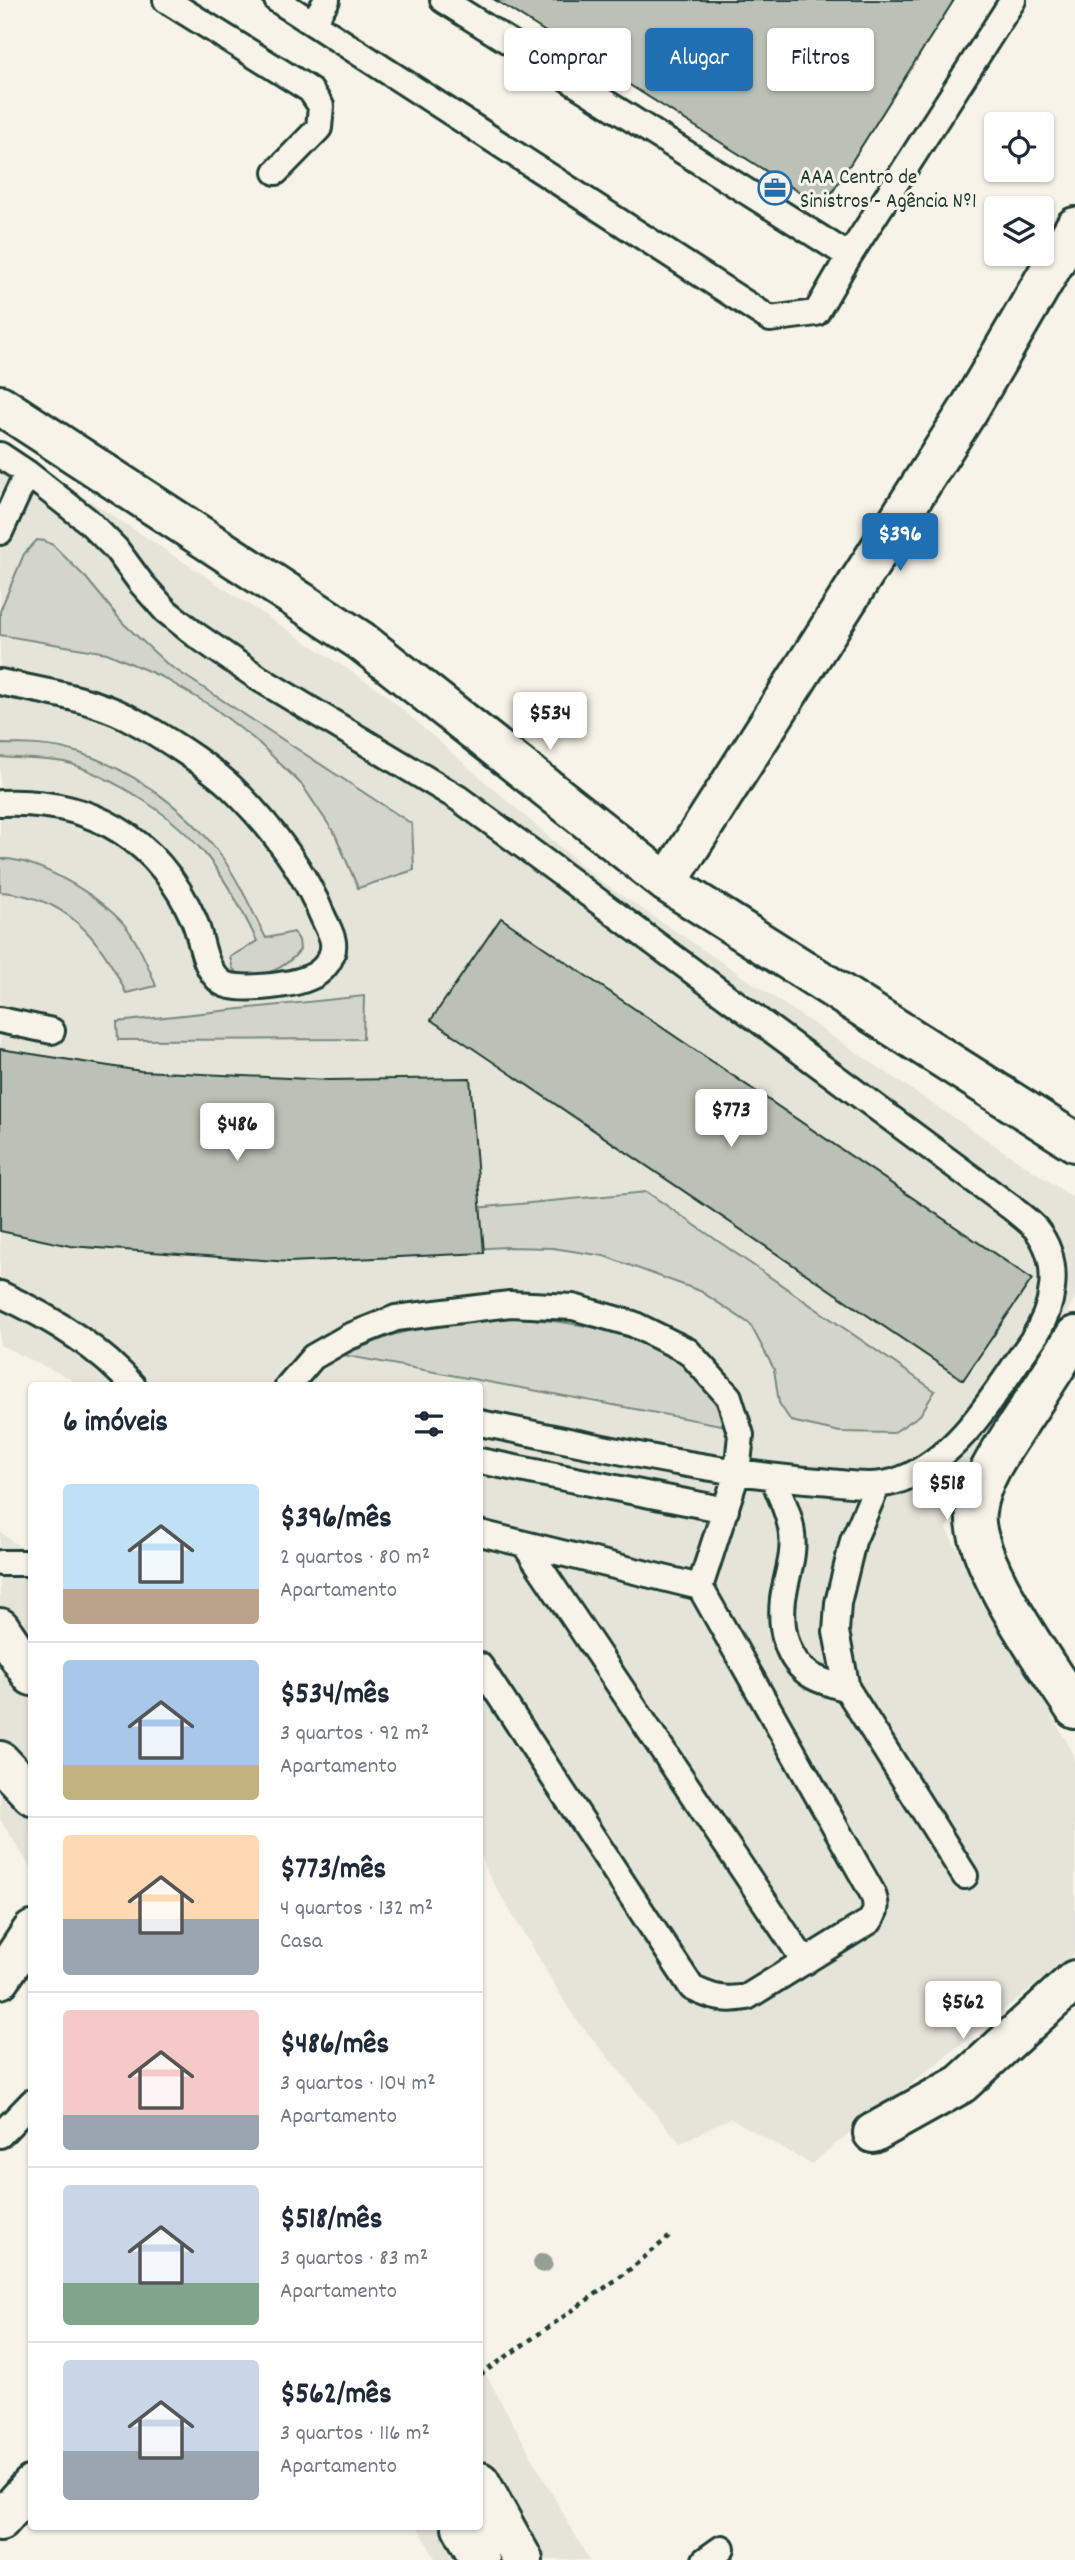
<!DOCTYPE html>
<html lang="pt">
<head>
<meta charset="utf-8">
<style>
  body { margin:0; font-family:Dekko,sans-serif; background:#f2f2f3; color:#1f2937; height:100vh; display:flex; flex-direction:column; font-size:26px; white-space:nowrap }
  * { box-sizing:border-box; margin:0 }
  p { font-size:23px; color:#747a83 }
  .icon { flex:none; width:38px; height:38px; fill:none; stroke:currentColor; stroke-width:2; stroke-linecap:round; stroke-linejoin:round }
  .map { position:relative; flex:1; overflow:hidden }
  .details { position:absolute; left:28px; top:1382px; width:455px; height:1148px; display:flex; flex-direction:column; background:#fff; border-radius:7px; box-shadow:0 2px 5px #0004 }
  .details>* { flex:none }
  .banner { position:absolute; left:504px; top:28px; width:466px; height:63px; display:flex; gap:14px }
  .fabs { position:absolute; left:984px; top:112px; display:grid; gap:14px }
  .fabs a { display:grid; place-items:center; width:70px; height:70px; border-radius:7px; background:#fff; box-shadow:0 2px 5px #0004; font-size:35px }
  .price { position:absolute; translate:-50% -60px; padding:0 16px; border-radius:7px; background:#fff; color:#222; font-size:23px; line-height:46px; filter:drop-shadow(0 2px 4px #0008) }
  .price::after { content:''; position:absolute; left:50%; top:42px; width:21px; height:16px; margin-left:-10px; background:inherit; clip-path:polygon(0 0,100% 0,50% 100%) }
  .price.on { background:#1f6fb2; color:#fff }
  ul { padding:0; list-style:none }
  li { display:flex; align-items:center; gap:21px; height:175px; padding:0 35px }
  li+li { border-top:2px solid #e0e1e3 }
  li span { display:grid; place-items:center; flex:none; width:196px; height:140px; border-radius:7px; color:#555 }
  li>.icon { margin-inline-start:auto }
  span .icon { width:84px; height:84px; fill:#fffc; stroke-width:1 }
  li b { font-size:30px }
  h2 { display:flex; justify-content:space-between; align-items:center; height:84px; padding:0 35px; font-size:30px }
  .pill { padding:0 24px; border-radius:7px; background:#fff; box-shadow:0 2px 5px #0004; font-size:24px; line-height:63px }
  .pill.on { background:#1f6fb2; color:#fff }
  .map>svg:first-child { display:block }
  .built { fill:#e5e4d9 }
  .green { fill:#d3d5ca; stroke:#79897f; stroke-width:2 }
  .building { fill:#bbc1b6; stroke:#1f3d34; stroke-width:2 }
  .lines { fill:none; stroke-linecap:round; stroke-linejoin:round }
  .lane-casing { stroke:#1f3d34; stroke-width:30 }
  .street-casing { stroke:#1f3d34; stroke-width:44 }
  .secondary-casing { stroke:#1f3d34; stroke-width:44 }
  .path { stroke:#1f3d34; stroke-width:4.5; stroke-dasharray:5 5; stroke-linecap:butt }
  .lane { stroke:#f7f3e8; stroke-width:24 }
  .street { stroke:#f7f3e8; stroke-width:38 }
  .secondary { stroke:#f7f3e8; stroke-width:38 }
  .tree { fill:#949f96 }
  .labels { text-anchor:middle; stroke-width:6; stroke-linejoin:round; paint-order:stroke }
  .poi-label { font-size:21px; fill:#1f3d34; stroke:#f7f3e8; text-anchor:start }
</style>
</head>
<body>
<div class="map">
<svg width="1075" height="2560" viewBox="0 0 1075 2560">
  <rect width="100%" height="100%" fill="#f7f3e8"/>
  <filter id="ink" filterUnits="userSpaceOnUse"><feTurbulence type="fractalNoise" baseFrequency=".0143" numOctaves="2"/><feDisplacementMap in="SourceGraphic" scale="14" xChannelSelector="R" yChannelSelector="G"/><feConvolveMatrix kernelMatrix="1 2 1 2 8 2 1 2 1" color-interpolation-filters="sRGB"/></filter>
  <g filter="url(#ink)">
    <!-- built -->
    <path class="built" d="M0,442L381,691L596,878L1075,1199V1298L946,1529L1071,1749L1075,1760V1953L811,2164L730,2118L680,2143L574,2017L488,1874L480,1853V1386H78L69,1378L0,1345Z
      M0,1532L31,1555V1868L0,1819Z
      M480,2364L589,2560H436L418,2527H480Z"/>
    <!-- green -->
    <path class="green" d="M37,540L45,541L53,545L87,579L123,623L167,664L412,824L414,870L358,888L335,834L302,785L259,743L213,707L162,677L107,653L0,635V611L24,554Z
      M0,744C21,744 44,744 65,749C124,763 187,808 222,857C240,882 252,911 266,938L294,932L299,940L300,950C283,971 268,974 241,976L233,969L230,957L257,941C223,869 194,828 123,788C105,778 84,767 64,762C44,758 21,759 0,757Z
      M0,859C37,857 105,899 127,928C140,946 148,965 156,986L126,993C100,937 65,896 0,892Z
      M364,996L363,1039L118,1040L117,1022Z
      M647,1192L935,1391L920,1415L893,1433L840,1432L791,1421L779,1403L774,1369L750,1324L700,1291L604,1256L553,1248L505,1247L457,1250L453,1210Z
      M504,1317C573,1321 646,1329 700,1379C711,1390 719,1412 726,1426L343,1355L392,1335L446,1322Z"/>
    <!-- building -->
    <path class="building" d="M495,0H954L823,207Z
      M501,918L1032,1279L963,1380L431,1020Z
      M0,1049L141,1071L329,1080L470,1078L484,1253L289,1262L70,1246L0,1231Z"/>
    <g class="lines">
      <defs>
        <path id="lane" d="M166,0L310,90L321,106L319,128L276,172
          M277,0L770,319L816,313L849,256L1013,0
          M443,0L849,256
          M313,22L327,0
          M0,455L27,473L88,521L116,549L141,583L166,611L196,635L260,679L458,798L521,844L1012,1208C1020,1215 1029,1221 1036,1229C1063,1263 1054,1309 1031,1342C995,1392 962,1455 902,1479C876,1490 846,1483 819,1481C704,1472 592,1445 480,1423
          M0,532L27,473
          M0,682C41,691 90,698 127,717C159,734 207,764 232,788C270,825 303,869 323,917C326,924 332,934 333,942C335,957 323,973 308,978C292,985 234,993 221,982C202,966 203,941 194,920C157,837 90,799 0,803
          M0,1020L52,1031
          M0,1294C48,1316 98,1346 133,1386
          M288,1386L313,1357L348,1337L396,1318L510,1304L573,1307L633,1324L688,1351L729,1397L741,1435L737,1473L700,1587L872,1892C877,1904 877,1911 870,1921L747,1997C724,2001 713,1998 692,1988L480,1666
          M480,1461L726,1510
          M773,1477C780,1496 790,1514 792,1534C795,1556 786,1577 783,1599C780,1627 785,1660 812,1676C822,1682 836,1685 847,1689
          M877,1486L853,1541L838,1603L836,1632L847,1689L965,1876
          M480,1533L700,1587
          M525,1545L805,1962
          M0,1563H32
          M0,2135L32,2102
          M705,2560L722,2548"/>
        <path id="street" d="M0,405L361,641L667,883L1075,1142
          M667,883L969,409L1075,227
          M1075,1336C1058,1363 1041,1390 1023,1417C1005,1445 980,1478 976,1511C970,1560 1048,1667 1075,1709
          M0,1979L32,1931
          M873,2133L961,2084L1075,1980
          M0,2521L32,2485"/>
        <path id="secondary" d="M0,1628L32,1676
          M0,1761L32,1795
          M480,2482L523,2560
          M462,2527L480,2560"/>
      </defs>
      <!-- lane casing -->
      <use href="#lane" class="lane-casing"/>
      <!-- street casing -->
      <use href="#street" class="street-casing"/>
      <!-- secondary casing -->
      <use href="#secondary" class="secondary-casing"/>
      <!-- path -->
      <path class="path" d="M480,2375L623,2275L669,2237"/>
      <!-- lane -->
      <use href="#lane" class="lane"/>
      <!-- street -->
      <use href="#street" class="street"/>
      <!-- secondary -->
      <use href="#secondary" class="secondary"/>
    </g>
    <!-- trees -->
    <circle class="tree" cx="543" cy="2263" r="10"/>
  </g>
  <!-- icons -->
  <defs>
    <symbol id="office-ring" viewBox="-11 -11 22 22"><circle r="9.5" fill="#f7f3e8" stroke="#1f6fb2" stroke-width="1.5"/><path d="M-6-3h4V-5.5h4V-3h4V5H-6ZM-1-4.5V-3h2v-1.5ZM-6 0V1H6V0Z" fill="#1f6fb2"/></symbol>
  </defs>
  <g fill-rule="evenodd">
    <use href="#office-ring" x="756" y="169" width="38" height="38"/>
  </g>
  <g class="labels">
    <!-- poi labels -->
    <g class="poi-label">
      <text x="800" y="183">AAA Centro de<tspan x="800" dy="24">Sinistros - Agência Nº1</tspan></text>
    </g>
  </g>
</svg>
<div class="fabs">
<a><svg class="icon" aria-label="locate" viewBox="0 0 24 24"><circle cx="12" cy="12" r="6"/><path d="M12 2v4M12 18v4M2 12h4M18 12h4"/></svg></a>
<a><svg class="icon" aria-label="layers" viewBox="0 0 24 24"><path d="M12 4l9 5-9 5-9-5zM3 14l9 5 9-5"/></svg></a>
</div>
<b class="price on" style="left:900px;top:573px">$396</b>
<b class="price" style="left:550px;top:752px">$534</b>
<b class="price" style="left:731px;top:1149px">$773</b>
<b class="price" style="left:237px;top:1163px">$486</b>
<b class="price" style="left:947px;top:1522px">$518</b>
<b class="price" style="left:963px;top:2041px">$562</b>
<div class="banner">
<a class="pill">Comprar</a>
<a class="pill on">Alugar</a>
<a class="pill">Filtros</a>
</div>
<section class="details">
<h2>6 imóveis<svg class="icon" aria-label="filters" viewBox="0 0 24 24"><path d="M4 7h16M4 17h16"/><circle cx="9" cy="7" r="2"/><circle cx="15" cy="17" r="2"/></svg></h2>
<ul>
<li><span style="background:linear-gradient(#bfe0f5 75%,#b9a48a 0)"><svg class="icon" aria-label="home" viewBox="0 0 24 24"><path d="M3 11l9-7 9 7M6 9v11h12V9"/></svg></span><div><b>$396/mês</b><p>2 quartos · 80 m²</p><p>Apartamento</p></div></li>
<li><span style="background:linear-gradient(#a9c7e8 75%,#c2b280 0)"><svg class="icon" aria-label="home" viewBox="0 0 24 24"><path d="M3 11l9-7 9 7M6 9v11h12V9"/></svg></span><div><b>$534/mês</b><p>3 quartos · 92 m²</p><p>Apartamento</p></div></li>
<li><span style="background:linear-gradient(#ffd9b3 60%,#9aa5b1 0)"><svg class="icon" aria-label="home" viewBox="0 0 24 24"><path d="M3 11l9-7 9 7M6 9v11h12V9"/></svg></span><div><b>$773/mês</b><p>4 quartos · 132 m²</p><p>Casa</p></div></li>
<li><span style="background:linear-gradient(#f6c9c9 75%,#9aa5b1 0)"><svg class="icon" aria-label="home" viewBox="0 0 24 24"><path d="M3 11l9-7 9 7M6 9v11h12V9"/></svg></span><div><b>$486/mês</b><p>3 quartos · 104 m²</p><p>Apartamento</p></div></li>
<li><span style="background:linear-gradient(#c9d6e8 70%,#7fa58c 0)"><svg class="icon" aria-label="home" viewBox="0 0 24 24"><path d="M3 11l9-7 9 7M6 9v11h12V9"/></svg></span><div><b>$518/mês</b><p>3 quartos · 83 m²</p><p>Apartamento</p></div></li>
<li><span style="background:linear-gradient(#c9d6e8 65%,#9aa5b1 0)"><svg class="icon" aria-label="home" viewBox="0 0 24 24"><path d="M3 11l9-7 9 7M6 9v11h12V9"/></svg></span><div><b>$562/mês</b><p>3 quartos · 116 m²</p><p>Apartamento</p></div></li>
</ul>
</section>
</div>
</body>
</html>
